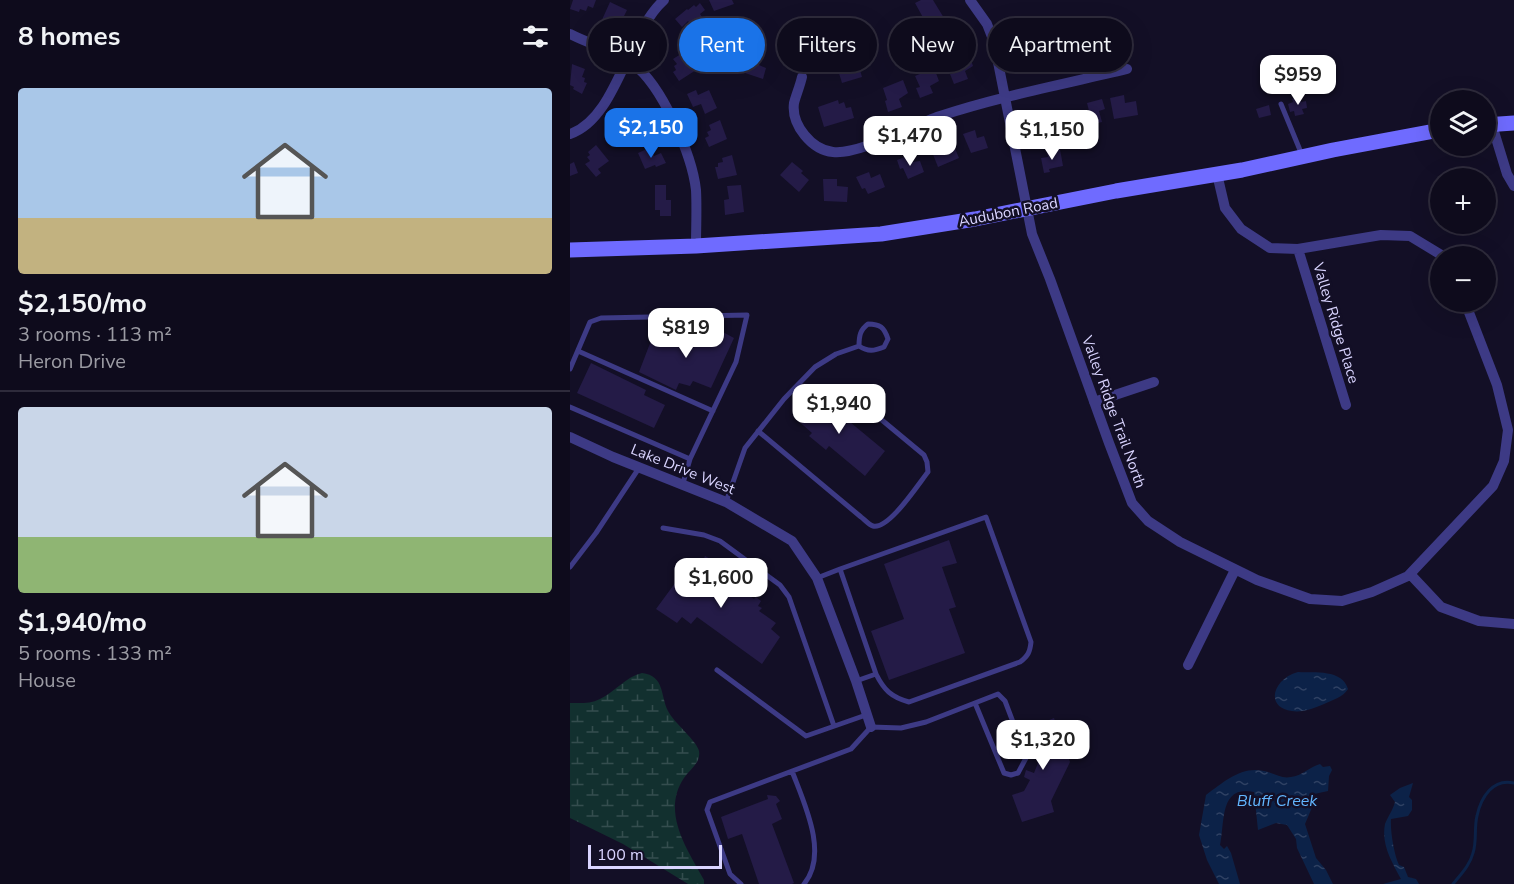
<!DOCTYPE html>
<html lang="en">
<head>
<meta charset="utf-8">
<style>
  body { margin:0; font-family:"Nunito Sans",sans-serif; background:#171425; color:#f1f3f6; height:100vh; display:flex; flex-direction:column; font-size:22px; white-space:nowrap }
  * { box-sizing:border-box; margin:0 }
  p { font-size:20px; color:#9b9ba3 }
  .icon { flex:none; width:33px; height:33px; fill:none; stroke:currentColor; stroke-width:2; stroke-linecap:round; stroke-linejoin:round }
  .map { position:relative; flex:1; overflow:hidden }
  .details { display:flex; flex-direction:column; background:#0e0b1c; width:570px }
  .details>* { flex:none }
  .hud { position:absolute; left:18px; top:18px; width:570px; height:54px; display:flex; gap:12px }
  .buttons { position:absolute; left:860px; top:90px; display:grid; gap:12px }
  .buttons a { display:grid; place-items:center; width:66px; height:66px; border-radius:50%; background:#0e0b1c; box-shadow:0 6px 24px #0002,0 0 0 2px #2e2b3b; font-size:30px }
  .scale { position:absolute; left:18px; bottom:15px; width:134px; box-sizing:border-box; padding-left:6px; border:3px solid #d9d4ff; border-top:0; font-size:16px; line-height:21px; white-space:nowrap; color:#d9d4ff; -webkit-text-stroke:4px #130f26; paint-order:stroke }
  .price { position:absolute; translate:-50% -51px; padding:0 14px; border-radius:12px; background:#fff; color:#222; font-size:20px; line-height:39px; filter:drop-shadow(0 2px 3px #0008) }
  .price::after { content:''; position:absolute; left:50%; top:36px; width:18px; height:14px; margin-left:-9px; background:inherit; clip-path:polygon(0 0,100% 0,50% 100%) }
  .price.active { background:#1a73e8; color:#fff }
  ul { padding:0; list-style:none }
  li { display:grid; align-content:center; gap:12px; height:318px; padding:0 18px }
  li+li { border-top:2px solid #2e2b3b }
  li span { display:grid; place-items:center; height:186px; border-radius:6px; color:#555 }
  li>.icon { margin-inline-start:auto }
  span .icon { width:108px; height:108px; fill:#fffc; stroke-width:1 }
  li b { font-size:26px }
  h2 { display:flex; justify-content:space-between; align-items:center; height:72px; padding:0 18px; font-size:26px }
  .chip { padding:0 21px; border-radius:27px; background:#0e0b1c; box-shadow:0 6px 24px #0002,0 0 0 2px #2e2b3b; font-size:21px; line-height:54px }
  .chip.active { background:#1a73e8; color:#fff }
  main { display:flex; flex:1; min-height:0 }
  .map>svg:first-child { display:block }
  .wetland { fill:url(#wetland-marsh) }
  .water { fill:url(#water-ripples) }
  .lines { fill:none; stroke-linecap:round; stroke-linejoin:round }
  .stream { stroke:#0c2248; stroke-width:3 }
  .building { fill:#241b47 }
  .lane { stroke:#3d3a85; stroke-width:5 }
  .street { stroke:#3d3a85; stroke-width:10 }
  .secondary { stroke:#6f6bff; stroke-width:15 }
  .labels { text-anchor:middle; stroke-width:5; stroke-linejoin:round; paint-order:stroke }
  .street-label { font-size:15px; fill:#d9d4ff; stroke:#130f26 }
  .water-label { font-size:16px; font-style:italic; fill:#62b6ff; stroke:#130f26 }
</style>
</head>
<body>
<main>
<section class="details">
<h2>8 homes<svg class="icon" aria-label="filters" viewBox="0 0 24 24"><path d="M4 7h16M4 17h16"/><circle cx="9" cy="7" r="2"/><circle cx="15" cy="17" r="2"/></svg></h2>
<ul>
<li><span style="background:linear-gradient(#a9c7e8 70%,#c2b280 0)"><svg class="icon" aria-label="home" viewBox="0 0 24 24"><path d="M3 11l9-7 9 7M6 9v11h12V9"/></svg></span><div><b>$2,150/mo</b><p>3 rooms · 113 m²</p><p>Heron Drive</p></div></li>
<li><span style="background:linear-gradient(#c9d6e8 70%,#8fb573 0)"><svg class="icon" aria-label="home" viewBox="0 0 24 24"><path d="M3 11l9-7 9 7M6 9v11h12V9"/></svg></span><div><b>$1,940/mo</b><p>5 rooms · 133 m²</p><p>House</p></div></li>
</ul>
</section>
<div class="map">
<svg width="944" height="884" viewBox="0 0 944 884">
  <defs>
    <pattern id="wetland-marsh" width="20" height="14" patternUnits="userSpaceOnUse" patternTransform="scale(1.5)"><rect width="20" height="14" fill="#12302f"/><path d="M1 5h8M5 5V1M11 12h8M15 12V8" fill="none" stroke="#344d4e"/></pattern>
    <pattern id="water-ripples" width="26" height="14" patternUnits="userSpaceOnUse" patternTransform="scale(1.5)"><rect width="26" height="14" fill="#0c2248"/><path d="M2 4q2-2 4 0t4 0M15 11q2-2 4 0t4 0" fill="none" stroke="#2f4163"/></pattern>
  </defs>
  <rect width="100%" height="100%" fill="#130f26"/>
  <!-- wetland -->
  <path class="wetland" d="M72,673C95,676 90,695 98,711C104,723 127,741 129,751C131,763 120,769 114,778C91,812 117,849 134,880V884H118L53,844L0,818V703C10,703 20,704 30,699C45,692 55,677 72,673Z"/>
  <!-- water -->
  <path class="water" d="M728,672C745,673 772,669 778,689C773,697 763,700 754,704C745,708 732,713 722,711C695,708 702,679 728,672Z
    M750,764L753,767L760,766L762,770L759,776L758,791L744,794L743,805L735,824L746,858L756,870L763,884H744L727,848L726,839L717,825L706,823L688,830L684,792C649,784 655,823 650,845L654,849L657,846L661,853L670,884H649L637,860L629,835L636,795C654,782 671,766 694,771C704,773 711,779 721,777C732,776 739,767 750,764Z
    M843,783L839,797L842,800V810L838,816L821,819C820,830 824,855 829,865L834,867L838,877L846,879L849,884H813L831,879C822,862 811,845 815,824C817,818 823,810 825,802L820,795L830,788Z"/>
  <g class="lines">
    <!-- stream -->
    <path class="stream" d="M883,884C891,874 900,865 903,853C907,841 904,827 907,816C911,797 923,778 944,783"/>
  </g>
  <!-- building -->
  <path class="building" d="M3,0H26L23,8L18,6L16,11L10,9L9,12L0,9Z
    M139,0H162L164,4L144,11Z
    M351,0H363L374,18L363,23L361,20L356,23L345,3Z
    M40,2L57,10L52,20L49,19L47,24L44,22L41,27L31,22Z
    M130,3L135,10L130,14L132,17L122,26L118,21L112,27L105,19L117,9L118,10L124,5L126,7Z
    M241,21L260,26L257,40L245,37L243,44L229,40L232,30L238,32Z
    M539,23L548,46L535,50L532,43L521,47L515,32Z
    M498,35L503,46L507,44L511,53L497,59L493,52L486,54L481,42Z
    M467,43L470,54L474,53L477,63L461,67L459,57L452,59L450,47Z
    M179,50L193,54L189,65L196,68L193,79L172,72Z
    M114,52L120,57L118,58L126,70L109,81L103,72L106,70L104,66L107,64L103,59Z
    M399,54L403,66L395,71L398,79L384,84L380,74L383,73L379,62Z
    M290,55L293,65L289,66L292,77L272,83L268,70L275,68L274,60Z
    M2,64L15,69L12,77L15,78L14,82L17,83L12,94L3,89L4,87L0,85Z
    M364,68L369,81L360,86L363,93L350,98L346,88L350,87L345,76Z
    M333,80L338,93L329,99L332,107L318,112L315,101L317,100L313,88Z
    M126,90L128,95L139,90L147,108L135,114L131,104L123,107L117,94Z
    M554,95L555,103L566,101L568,115L544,119L540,98Z
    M730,97L731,102L736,101L737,108L732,109L734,114L725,116L724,111L720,112L718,104L723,102L722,99Z
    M532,99L535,109L529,111L532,122L514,126L511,113L519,111L517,103Z
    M268,100L269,104L274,102L276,108L281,107L284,118L254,127L248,107Z
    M699,105L701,115L689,118L686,109Z
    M62,110L65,117L74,113L79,126L69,130L68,127L58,130L51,119L53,118L52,114Z
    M484,115L488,134L477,136L478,141L467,143L464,127L472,126V118Z
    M150,120L157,139L139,147L135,138L139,136L137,132L141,130L139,125Z
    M405,130L407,138L414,136L418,148L401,153L393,134Z
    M372,142L375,150L384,146L389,158L368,167L360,147Z
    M26,145L39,161L28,169L31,173L26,177L15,164L20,161L17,157L20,155L18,152Z
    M81,147L84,156L91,153L96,163L86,167L85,165L75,169L68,153Z
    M490,149L493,166L479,169L480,172L474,173L471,158L478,157L477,151Z
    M162,155L167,175L148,179L145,167H148V163L153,162L152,158Z
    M340,155L342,162L350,161L354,172L338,179L333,168L330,169L327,160Z
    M4,162L8,173L0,176V164Z
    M222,162L233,171L231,173L239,180L229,192L210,175Z
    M299,172L301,178L310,174L315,187L298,194L295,188L292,189L286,177Z
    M253,179H267V186L278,187L277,202L254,201Z
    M85,185H96V200H101V216H90V210H85Z
    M171,185L174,212L155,215L154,200L159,199L157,186Z
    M98,331L108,336L111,332L122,337L123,333L133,338L136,332L149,337L151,331L164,338L141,388L123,381L120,386L109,383L106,390L69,372L84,333L94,337Z
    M21,363L76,390L74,395L95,405L84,428L7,393Z
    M245,393L315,451L295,476L259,446L256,450L239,436L242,433L225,418Z
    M379,540L387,563L372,567L386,607L379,609L395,653L319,680L301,631L334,619L314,564Z
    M135,556L142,560L138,565L184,599L186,597L191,601L188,606L192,608L189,611L206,623L201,629L210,637L192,664L127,617L121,624L112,617L107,623L86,609L122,560L126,563L129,559L133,561Z
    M484,718L500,762L481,801L484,812L452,822L442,795L454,791L460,780L454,777L456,770L464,773L468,763L455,730Z
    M197,795L206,796L210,801L206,804L212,819L202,824L224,883L222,884H189L172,834L158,839L151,817L198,799Z"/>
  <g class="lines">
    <!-- lane -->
    <path class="lane" d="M711,104L732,155
      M298,324C310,324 314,327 318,339L314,347C304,351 298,352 289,346C289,336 290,330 298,324Z
      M8,351L143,411
      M0,369L20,322L31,318L177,315L166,362L120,459
      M0,407L120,459L113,483
      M188,431L291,517C294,519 299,525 303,526C319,530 349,483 358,472L357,462L354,455L307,416
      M156,502L175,448L214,399L245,367L266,354L289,346
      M93,528L134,535L150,541L210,585L219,597L264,726
      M0,567L26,533L69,468
      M270,569L416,517L461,642C460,652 458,656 450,662L339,702C321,697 314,690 306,674
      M247,578L270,569L306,674L286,681
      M147,670L236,736L296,715
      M222,771C234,803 259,854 234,884
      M171,884L160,874L137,810L140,802L281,749L301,727L331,728L356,722L428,694L435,701L454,751L456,758L448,773L441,775L434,773L405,703"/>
    <!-- street -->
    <path class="street" d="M400,0L417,24L424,42L462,234L480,279L539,443L562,503L578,521L610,542L687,580L740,599L772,601L802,592L838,576L923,486L934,461L938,430L927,385L895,302
      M0,34C21,45 44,50 63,64C92,85 122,155 126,190C127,209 126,228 126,246
      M232,77C230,86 226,95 224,103C221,125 242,150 263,152C290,155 342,125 370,116C431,96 495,84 557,69
      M922,125L937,174L944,186
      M0,134C47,118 57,33 94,0
      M647,174L655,208L671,229L700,248L728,249L811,235L840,236L873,256
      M728,249L776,405
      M524,402L584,382
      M0,437L43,457L156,502L222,541L247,578L286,681L301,727
      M840,574L871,607L909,621L944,624
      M618,665L665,570"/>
    <!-- secondary -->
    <path class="secondary" d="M915,125L944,123
      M0,250L126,246L311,234L405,219L546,191L672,170L763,150L870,130"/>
  </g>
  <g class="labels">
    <!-- street labels -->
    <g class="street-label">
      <text transform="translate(438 212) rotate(-11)" y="5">Audubon Road</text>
      <text transform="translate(766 323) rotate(73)" y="5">Valley Ridge Place</text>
      <text transform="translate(544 412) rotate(70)" y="5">Valley Ridge Trail North</text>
      <text transform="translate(113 469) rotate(22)" y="5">Lake Drive West</text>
    </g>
    <!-- water labels -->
    <g class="water-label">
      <text x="707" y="806">Bluff Creek</text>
    </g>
  </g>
</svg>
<div class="buttons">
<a><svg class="icon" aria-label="layers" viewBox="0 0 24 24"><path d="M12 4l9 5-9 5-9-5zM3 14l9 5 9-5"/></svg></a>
<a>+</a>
<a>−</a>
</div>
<div class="scale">100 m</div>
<b class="price" style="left:728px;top:106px">$959</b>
<b class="price active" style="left:81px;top:159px">$2,150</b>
<b class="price" style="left:482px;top:161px">$1,150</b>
<b class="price" style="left:340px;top:167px">$1,470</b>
<b class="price" style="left:116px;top:359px">$819</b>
<b class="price" style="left:269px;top:435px">$1,940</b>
<b class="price" style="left:151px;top:609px">$1,600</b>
<b class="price" style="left:473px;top:771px">$1,320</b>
<div class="hud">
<a class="chip">Buy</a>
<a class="chip active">Rent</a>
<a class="chip">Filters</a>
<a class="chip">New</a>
<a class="chip">Apartment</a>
</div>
</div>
</main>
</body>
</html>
